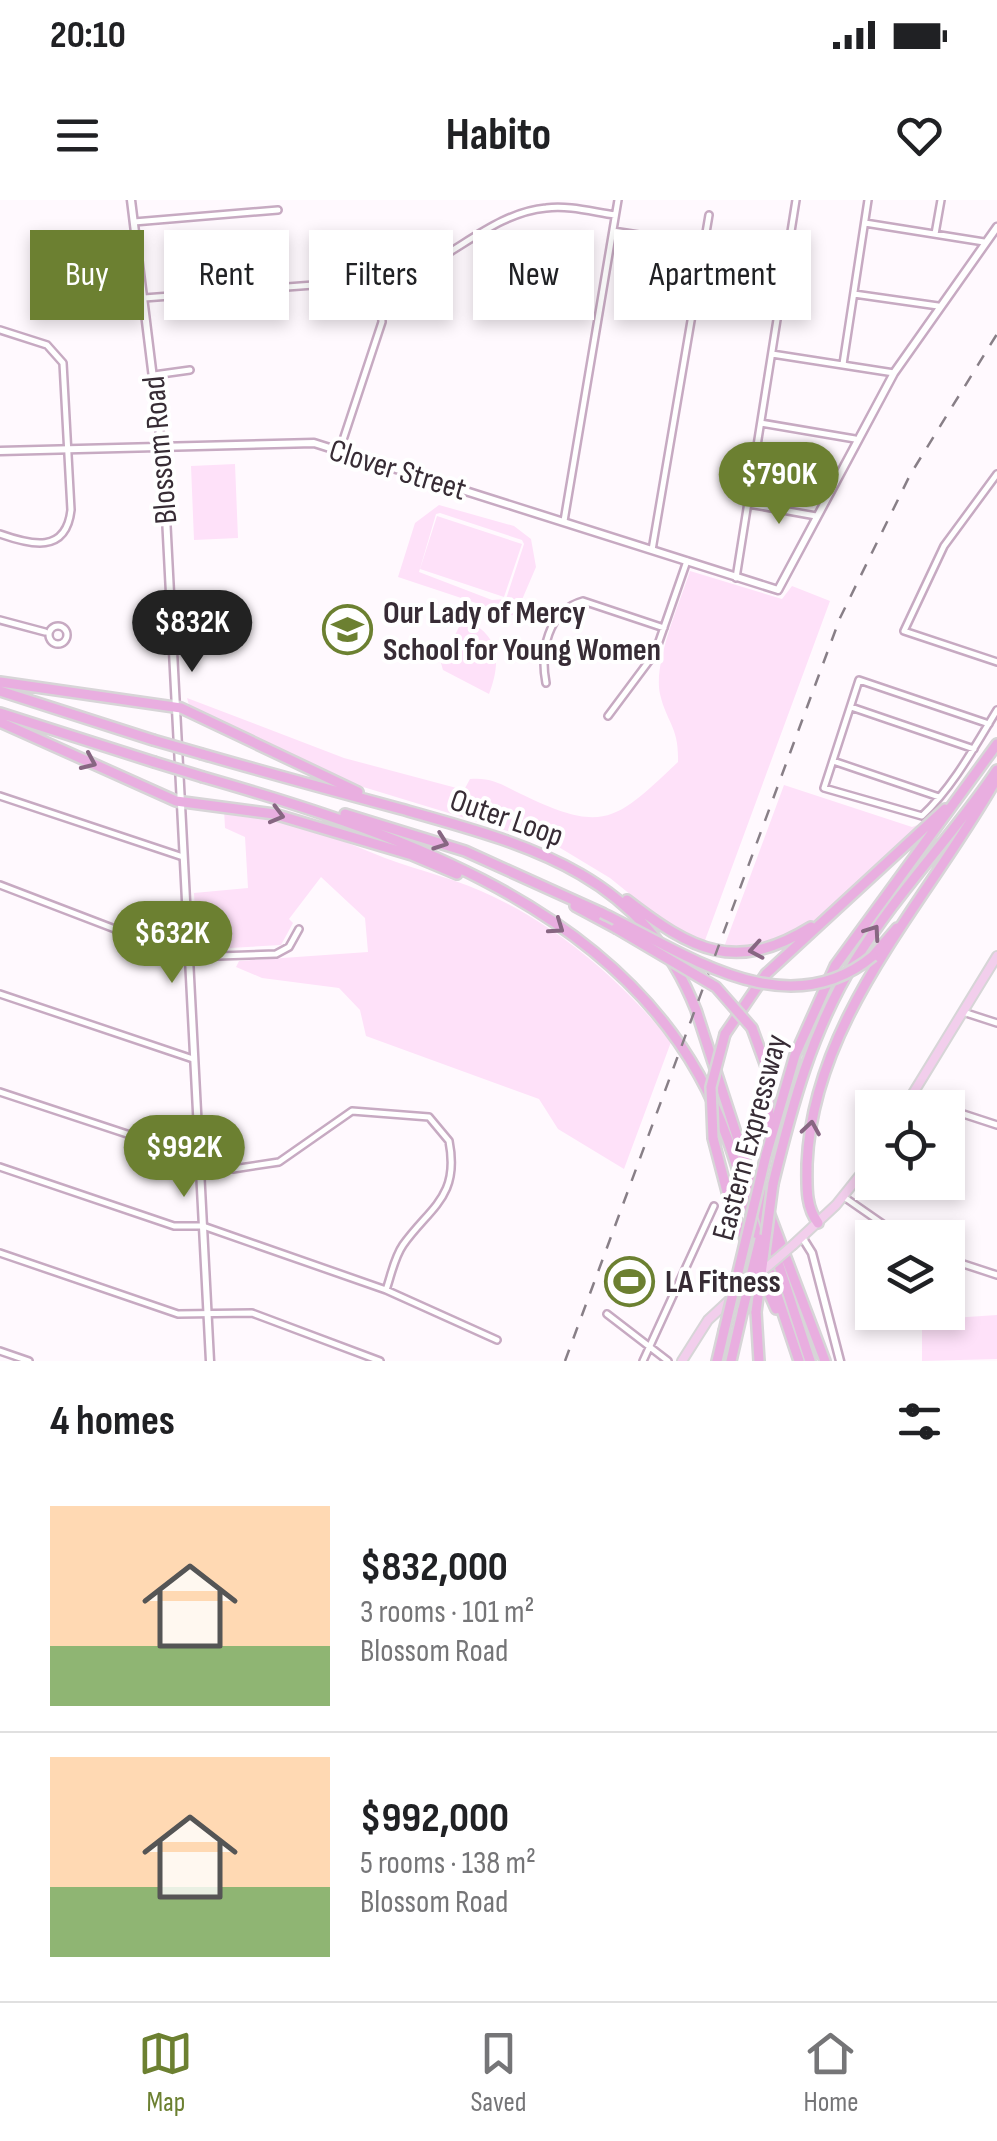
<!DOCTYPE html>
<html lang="en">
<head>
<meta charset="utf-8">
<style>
  body { margin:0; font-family:"Sofia Sans Condensed",sans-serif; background:#f6f6f6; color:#202124; height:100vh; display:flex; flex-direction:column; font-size:38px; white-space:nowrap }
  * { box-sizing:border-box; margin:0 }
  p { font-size:32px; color:#757577 }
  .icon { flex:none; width:55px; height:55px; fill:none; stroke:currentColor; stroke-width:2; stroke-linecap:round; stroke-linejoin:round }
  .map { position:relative; height:1161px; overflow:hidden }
  .side { display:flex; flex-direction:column; background:#fff; flex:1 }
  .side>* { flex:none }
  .guide { position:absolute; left:30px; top:30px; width:938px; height:90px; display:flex; gap:20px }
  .controls { position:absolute; left:855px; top:890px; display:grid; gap:20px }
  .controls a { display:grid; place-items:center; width:110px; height:110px; border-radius:0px; background:#fff; box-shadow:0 5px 15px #0003; font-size:50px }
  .price { position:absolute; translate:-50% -85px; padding:0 22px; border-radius:35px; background:#6c8031; color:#fff; font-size:32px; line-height:65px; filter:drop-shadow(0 2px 5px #0008) }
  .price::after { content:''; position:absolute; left:50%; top:60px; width:30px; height:22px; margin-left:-15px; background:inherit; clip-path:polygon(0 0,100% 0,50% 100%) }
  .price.active { background:#222; color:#fff }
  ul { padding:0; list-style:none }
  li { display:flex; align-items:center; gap:30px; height:250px; padding:0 50px }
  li+li { border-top:2px solid #e0e0e0 }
  li span { display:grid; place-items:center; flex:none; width:280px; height:200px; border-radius:0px; color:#555 }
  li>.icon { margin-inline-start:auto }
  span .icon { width:120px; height:120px; fill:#fffc; stroke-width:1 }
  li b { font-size:42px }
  h2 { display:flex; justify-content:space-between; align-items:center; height:120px; padding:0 50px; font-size:42px }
  .chip { padding:0 35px; border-radius:0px; background:#fff; box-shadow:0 5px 15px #0003; font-size:35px; line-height:90px }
  .chip.active { background:#6c8031; color:#fff }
  .status { display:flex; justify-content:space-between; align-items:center; height:70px; padding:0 50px; background:#fff; direction:ltr }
  .status svg { height:28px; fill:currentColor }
  header { display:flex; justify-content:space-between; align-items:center; height:130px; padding:0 50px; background:#fff; font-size:45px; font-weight:700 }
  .menu { display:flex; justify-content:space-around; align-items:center; height:140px; border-top:2px solid #e0e0e0; background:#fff; font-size:28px; color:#757577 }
  .menu a { display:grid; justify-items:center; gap:5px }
  .menu .active { color:#6c8031 }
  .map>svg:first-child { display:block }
  .green { fill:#fee1f9; fill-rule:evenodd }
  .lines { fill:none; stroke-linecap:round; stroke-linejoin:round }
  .minor-casing { stroke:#c7aac2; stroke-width:10 }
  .tertiary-casing { stroke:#c7aac2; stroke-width:11 }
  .primary-casing { stroke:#d7d5d7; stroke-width:12 }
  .motorway-casing { stroke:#d7d5d7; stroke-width:14 }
  .minor { stroke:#fff; stroke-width:5 }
  .tertiary { stroke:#fff; stroke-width:6 }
  .primary { stroke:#f2ceec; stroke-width:8 }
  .motorway { stroke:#e9aee0; stroke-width:9 }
  .rail { stroke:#887f87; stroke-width:2.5; stroke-dasharray:12 12; stroke-linecap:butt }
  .primary-bridge-casing { stroke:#d7d5d7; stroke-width:12; stroke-linecap:butt }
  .motorway-bridge-casing { stroke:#d7d5d7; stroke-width:14; stroke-linecap:butt }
  .primary-bridge { stroke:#f2ceec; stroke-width:8 }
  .motorway-bridge { stroke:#e9aee0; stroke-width:9 }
  .oneway { stroke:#876682 }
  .labels { text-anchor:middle; stroke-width:8; stroke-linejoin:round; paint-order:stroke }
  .street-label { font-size:32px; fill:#372c35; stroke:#fff }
  .poi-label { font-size:32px; font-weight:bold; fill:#372c35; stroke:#fff; text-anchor:start }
</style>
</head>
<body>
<div class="status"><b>20:10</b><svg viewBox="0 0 49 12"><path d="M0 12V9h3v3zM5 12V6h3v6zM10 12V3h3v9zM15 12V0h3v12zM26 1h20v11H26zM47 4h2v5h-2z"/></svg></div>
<header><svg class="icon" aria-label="menu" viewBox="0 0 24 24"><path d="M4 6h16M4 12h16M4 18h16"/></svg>Habito<svg class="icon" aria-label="heart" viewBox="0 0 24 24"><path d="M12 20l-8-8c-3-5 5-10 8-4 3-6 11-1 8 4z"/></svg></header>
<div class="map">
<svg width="997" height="1161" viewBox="0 0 997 1161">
  <rect width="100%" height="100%" fill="#fff9fe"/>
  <!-- green -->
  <path class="green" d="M235,264L238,338L194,340L191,266Z
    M439,305L514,326L531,339L536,367L515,416L398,377L415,323ZM440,313L522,340L524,344L506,399L492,400L419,372L436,314Z
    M437,316L522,344L504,397L420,369Z
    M690,371L782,399L792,386L830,401L704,743L673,729L610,678L557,646L360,586L189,505L187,498L344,558L464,590L470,579C491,577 503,585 521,594C605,635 616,620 678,562C679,526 667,524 660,494C653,463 680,402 690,371Z
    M463,419C499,433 502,460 489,494L443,470L441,463Z
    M784,585L912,627L923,623C873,675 803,754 724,747Z
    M224,609C281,614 333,637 385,658C420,671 460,680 494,697C562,729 624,783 671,842L624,969L558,929L539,899L366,836L360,810L339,788L262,778L236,767L239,761L368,752L365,718L321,677L289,719L293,723L281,745L197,750L194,693L248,688L245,637L225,628Z
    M997,1115V1159L922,1161V1120Z"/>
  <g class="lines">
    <defs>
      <path id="minor" d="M134,22L278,10
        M865,23L984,42
        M613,31L703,45
        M935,34L941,0
        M854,94L938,106
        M144,98L393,79C447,65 490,13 546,8C569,5 593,12 615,15
        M0,130L47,145L63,163L71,310C66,354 31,345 0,334
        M772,154L894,173
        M843,164L868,0
        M154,175L190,170
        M761,223L855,239
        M340,249L382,122L379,35
        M997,274L944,346L904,431L997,462
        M749,304L816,316
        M564,321L618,0
        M652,350L709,15
        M736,378L796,0
        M0,420L45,432
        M49 435a9 9 0 1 1 18 0a9 9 0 1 1-18 0Z
        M546,483C540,452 547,411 583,401L664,428
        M851,507L974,549
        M608,516L655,453L687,361
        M989,524L859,480L824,588L922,616C953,587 975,546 997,510
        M833,561L939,597
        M0,596L183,657
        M0,685L188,757L276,754L289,747L299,729
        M0,794L193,859
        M963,812L997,823
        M0,892L233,969L279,962L352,911L429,917L449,941C460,997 430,1007 403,1045C394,1058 391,1076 386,1090
        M911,897L944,908
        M948,909L997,925
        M0,967L174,1026H203L386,1090L497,1140
        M844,997L903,1038
        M0,1053L178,1114L252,1113L380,1161
        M948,1059L997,1075
        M607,1114L668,1161
        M0,1151L29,1161
        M643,1161L714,1006"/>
      <path id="tertiary" d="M131,0L163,259L210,1161
        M0,251L314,243L778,390L894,173L997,27
        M802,1037L812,1053L840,1161"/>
      <path id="primary" d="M904,908L997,756
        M793,1045L836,1005L872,960
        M682,1161L708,1120L750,1081"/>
      <path id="motorway" d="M0,482L181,508L358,592
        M0,491L153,540
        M0,513L154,562
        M0,522L176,601L274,614L412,655L457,674
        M202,554C268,573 334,591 401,609C529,645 642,673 696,810L810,1161
        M203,577C384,629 601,699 699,875C729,928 743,990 761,1047
        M345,614L465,651L602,713
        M627,700C692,750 735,774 811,727
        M575,706L616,728
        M873,756L897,728
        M752,828L768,872L769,923
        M725,834L766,774L945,609
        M713,938L731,1007L776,1109
        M766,955L795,855L835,766L997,544
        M773,984C792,906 812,830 855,761C896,693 953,636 997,570
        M759,986L825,1161
        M818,1023C805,1006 807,985 807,964C813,817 928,701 997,578
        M766,1062L799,1161
        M756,1112L759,1161
        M717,1161L724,1131
        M731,1161L743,1109"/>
    </defs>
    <!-- minor casing -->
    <use href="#minor" class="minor-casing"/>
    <!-- tertiary casing -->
    <use href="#tertiary" class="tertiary-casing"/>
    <!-- primary casing -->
    <use href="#primary" class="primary-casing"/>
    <!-- motorway casing -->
    <use href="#motorway" class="motorway-casing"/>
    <!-- minor -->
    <use href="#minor" class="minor"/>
    <!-- tertiary -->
    <use href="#tertiary" class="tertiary"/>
    <!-- primary -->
    <use href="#primary" class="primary"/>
    <!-- motorway -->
    <use href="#motorway" class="motorway"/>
    <!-- rail -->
    <path class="rail" d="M565,1161L840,418L910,275L997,134"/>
    <defs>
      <path id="primary-bridge" d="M752,1080L793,1045"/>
      <path id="motorway-bridge" d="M153,540L202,554
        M154,562L203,577
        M602,713C685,753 786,828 873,756
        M616,728L716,787L752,828
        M713,938L711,887L725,834
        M743,1109L760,1039
        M756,1112L773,984
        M724,1131L766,955"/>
    </defs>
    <!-- primary-bridge casing -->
    <use href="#primary-bridge" class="primary-bridge-casing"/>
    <!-- motorway-bridge casing -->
    <use href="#motorway-bridge" class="motorway-bridge-casing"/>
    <!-- primary-bridge -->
    <use href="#primary-bridge" class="primary-bridge"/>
    <!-- motorway-bridge -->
    <use href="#motorway-bridge" class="motorway-bridge"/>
  </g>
  <!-- one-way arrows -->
  <defs><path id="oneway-chevron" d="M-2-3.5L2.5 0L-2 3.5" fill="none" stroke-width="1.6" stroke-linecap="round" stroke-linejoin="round" transform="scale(2.5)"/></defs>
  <g class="oneway">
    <use href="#oneway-chevron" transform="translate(89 562) rotate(24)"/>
    <use href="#oneway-chevron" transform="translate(277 615) rotate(15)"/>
    <use href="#oneway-chevron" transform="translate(441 642) rotate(20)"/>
    <use href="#oneway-chevron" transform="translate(557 727) rotate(35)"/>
    <use href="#oneway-chevron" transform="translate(873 732) rotate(-55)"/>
    <use href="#oneway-chevron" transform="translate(756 750) rotate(170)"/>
    <use href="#oneway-chevron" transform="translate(811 928) rotate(-81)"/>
  </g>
  <!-- icons -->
  <defs>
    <symbol id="school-ring" viewBox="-11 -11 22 22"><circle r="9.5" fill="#fff" stroke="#6c8031" stroke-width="1.5"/><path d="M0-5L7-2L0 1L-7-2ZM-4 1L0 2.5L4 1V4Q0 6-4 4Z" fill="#6c8031"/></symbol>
    <symbol id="stadium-ring" viewBox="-11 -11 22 22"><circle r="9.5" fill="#fff" stroke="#6c8031" stroke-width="1.5"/><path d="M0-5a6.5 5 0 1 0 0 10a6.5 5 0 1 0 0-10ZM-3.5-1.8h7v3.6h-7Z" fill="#6c8031"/></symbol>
  </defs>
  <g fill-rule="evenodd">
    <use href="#school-ring" x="320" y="402" width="55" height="55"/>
    <use href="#stadium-ring" x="602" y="1054" width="55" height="55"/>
  </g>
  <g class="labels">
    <!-- street labels -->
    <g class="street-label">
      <text transform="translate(159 250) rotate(-95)" y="11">Blossom Road</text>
      <text transform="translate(398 269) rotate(17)" y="11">Clover Street</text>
      <text transform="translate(507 617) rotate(19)" y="11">Outer Loop</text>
      <text transform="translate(749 937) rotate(-75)" y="11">Eastern Expressway</text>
    </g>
    <!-- poi labels -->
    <g class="poi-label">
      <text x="383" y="423">Our Lady of Mercy<tspan x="383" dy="37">School for Young Women</tspan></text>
      <text x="665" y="1092">LA Fitness</text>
    </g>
  </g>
</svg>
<div class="controls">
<a><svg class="icon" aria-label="locate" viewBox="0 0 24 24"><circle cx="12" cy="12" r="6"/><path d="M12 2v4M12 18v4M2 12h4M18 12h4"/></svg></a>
<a><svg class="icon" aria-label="layers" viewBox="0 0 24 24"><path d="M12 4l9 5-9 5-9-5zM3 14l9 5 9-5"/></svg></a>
</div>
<b class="price" style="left:779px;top:327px">$790K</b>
<b class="price active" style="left:192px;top:475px">$832K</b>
<b class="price" style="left:172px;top:786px">$632K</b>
<b class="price" style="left:184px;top:1000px">$992K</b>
<div class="guide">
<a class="chip active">Buy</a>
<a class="chip">Rent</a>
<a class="chip">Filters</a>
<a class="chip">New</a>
<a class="chip">Apartment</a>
</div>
</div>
<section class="side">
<h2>4 homes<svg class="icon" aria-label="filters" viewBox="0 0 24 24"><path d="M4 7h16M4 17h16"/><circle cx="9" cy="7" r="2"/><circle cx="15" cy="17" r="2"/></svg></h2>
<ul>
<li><span style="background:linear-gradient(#ffd9b3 70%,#8fb573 0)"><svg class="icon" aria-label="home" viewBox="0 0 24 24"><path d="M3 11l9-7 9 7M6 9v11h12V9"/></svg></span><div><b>$832,000</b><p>3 rooms · 101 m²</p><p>Blossom Road</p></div></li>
<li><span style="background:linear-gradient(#ffd9b3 65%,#8fb573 0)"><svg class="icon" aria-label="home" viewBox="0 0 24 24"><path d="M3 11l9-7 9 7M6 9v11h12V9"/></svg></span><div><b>$992,000</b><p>5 rooms · 138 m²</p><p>Blossom Road</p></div></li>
</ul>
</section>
<nav class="menu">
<a class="active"><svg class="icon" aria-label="map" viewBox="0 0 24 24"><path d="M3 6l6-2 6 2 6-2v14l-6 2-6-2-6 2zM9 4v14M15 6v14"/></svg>Map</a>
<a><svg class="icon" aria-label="saved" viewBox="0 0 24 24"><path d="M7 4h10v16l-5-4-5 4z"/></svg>Saved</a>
<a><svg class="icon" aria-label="home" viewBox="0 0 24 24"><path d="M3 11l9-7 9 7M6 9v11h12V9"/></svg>Home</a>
</nav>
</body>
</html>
